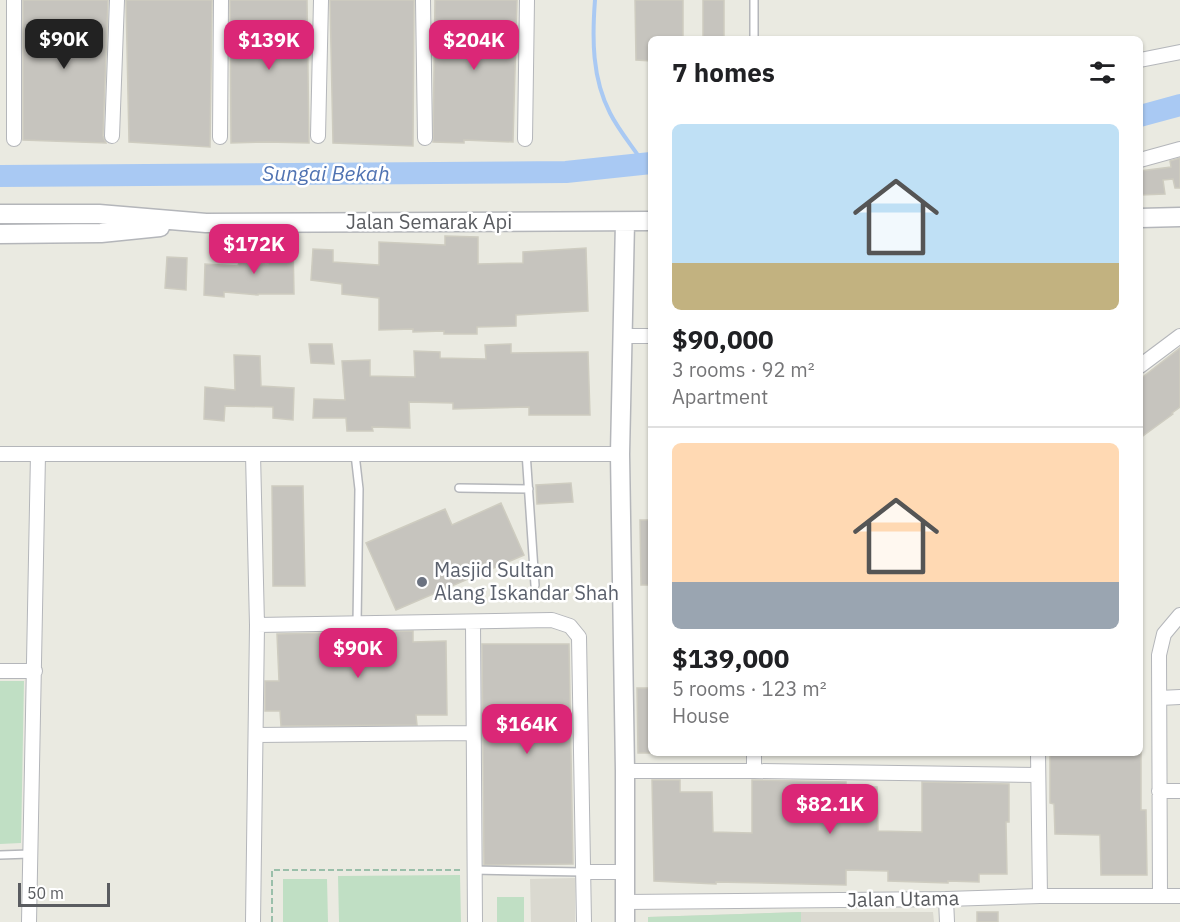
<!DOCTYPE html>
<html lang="en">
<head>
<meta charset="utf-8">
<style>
  body { margin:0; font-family:"IBM Plex Sans",sans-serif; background:#f2f2f2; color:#202124; height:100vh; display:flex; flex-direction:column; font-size:22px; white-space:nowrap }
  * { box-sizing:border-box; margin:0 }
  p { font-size:20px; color:#757577 }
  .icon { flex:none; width:33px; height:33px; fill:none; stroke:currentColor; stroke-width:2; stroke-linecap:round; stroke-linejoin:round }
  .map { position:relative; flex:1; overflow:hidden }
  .side { position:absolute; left:648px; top:36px; width:495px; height:720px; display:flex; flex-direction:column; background:#fff; border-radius:9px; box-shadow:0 2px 4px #0004 }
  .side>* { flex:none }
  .scale { position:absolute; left:18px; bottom:15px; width:92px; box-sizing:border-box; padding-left:6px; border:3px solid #5a5c60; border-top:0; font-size:16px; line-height:21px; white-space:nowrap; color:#5a5c60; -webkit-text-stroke:4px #fff; paint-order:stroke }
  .price { position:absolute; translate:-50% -51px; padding:0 14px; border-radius:12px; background:#db2777; color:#fff; font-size:20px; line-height:39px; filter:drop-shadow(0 2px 3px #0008) }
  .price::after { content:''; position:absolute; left:50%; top:36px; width:18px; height:14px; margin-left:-9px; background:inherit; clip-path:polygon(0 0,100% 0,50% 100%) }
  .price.active { background:#222; color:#fff }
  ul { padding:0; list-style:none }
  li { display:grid; align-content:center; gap:12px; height:318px; padding:0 24px }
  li+li { border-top:2px solid #e0e0e0 }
  li span { display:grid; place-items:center; height:186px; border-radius:9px; color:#555 }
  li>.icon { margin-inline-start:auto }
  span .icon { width:108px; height:108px; fill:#fffc; stroke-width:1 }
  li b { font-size:26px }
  h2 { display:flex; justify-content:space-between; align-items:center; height:72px; padding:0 24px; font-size:26px }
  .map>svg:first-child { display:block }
  .education { fill:#dad9d0 }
  .green { fill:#c0dfc4 }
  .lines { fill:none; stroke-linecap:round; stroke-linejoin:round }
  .stream { stroke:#a9c9f3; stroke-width:4 }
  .river { stroke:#a9c9f3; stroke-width:22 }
  .building { fill:#c6c4be; stroke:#ceccc0; stroke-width:1.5 }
  .service-casing { stroke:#b4b6ba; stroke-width:10 }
  .minor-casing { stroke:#b4b6ba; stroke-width:16 }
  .tertiary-casing { stroke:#b4b6ba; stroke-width:21 }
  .path { stroke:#9abfaa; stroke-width:2; stroke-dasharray:6 3; stroke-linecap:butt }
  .service { stroke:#fff; stroke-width:7 }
  .minor { stroke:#fff; stroke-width:14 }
  .tertiary { stroke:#fff; stroke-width:18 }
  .worship-dot { fill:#6b7280; stroke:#fff; stroke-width:2 }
  .labels { text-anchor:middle; stroke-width:5; stroke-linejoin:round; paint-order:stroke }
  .street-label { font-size:20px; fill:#5a5c60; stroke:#fff }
  .worship-label { font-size:20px; fill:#5b616d; stroke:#fff; text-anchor:start }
  .water-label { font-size:21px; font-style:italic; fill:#5073b2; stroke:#fff }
</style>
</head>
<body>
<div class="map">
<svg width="1180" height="922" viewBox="0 0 1180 922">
  <rect width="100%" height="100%" fill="#eaeae1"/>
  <!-- education -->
  <path class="education" d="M575,878V922H531L530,879Z
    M801,912H933L934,922H648V917Z"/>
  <!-- green -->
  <path class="green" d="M0,681H24L21,843L0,844Z
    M460,875L461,922H339L338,876Z
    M283,879H327L328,922H283Z
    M497,897H524V922H497Z
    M801,912V922H648V917Z"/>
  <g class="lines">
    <!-- stream -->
    <path class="stream" d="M595,0C592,39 592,78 610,113C619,131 633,147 644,164"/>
    <!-- river -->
    <path class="river" d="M1140,116L1180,105
      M0,176L566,172L651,163"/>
  </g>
  <!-- building -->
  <path class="building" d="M23,0H108L103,136L106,143L23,140Z
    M126,0H212L210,147L129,142Z
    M230,0H307L309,143L267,142L231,143Z
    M330,0H414L413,146L333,143Z
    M435,0H517L513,142L464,140V143L433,142Z
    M635,0H683V39H651V61L636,60Z
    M703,0H724V39H703Z
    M1180,158V188H1175L1173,179L1163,180L1165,194L1140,195V171L1171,167L1170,161Z
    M445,236L478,237V264L523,263V252L586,248L588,311L516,315V326L477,327V334H444V331L413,332V329L379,330V298L342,294V284L311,280L313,249L333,250V262L379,265V242L445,245Z
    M267,242L293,243L294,294H258V295L224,292V297L204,295L205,264L238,266L239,262L268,264Z
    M167,257L187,258L186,290L165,288Z
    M309,344H332L334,364L311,363Z
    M511,344V353L588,352L590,415H529V407L453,409V403L409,402L410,428L372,427L373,431H347L346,418H313L314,399L345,400L342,361L370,360V376L415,377L414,351L440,352V358L486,359L485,345Z
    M1180,348V407L1172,413L1173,414L1140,438V379Z
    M234,355L260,356L261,386L294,388L293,420L273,418V407L225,406L224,421L204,419L205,387L235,390Z
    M571,483L573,502L537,504L536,485Z
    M272,486H303L305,586H273Z
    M501,503L524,555L396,610L366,543L445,509L452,525Z
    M640,520H651V585H641Z
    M413,631V642L446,641L447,715H416L417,725L281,726L280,711H265V681H279L277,634Z
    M482,644H569L573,864L484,865Z
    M637,688H651V753H638Z
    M1050,753H1141V810H1146L1147,875H1101L1100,835L1055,834L1054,804L1050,803Z
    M652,780H680V792H712L713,832L752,833V780L846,782V786L877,787L878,831L922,832V782L1009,784V822H1006L1007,874H979V882L948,881V883L888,881V871L846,870V885L716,882V884L654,881Z
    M977,912H998V922H977Z"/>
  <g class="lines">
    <defs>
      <path id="service" d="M754,0V39
        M526,452L535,585
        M355,454L359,489L357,624
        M459,488L529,489
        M0,855L30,854
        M473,870L583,872"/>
      <path id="minor" d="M14,0V139
        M423,0L425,138
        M1140,60L1180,52
        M112,136L117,0
        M318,136L321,0
        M220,137L221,0
        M525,139L527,0
        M1140,160L1180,149
        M624,336H651
        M1140,366L1180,336
        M0,454H620
        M253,454L257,625L253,922
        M473,623L475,922
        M257,625L552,620L570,626L579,637L584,922
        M0,671H35
        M1160,698L1180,697
        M256,735L473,733
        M1038,753L1040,896
        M625,771H754L1038,775
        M754,771V753
        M1159,791H1180
        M583,872H625
        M1160,896L1159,655L1164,634L1180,615
        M946,899L947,922
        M625,902L946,899L1040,896H1180
        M29,922L38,454"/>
      <path id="tertiary" d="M0,214H99L206,223L651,221
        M1140,218L1180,217
        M625,222L620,454L625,771V922
        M0,234L101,233L160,227"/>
    </defs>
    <!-- service casing -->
    <use href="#service" class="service-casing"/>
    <!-- minor casing -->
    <use href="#minor" class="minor-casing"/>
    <!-- tertiary casing -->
    <use href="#tertiary" class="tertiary-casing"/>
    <!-- path -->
    <path class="path" d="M272,922V870H463"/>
    <!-- service -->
    <use href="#service" class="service"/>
    <!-- minor -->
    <use href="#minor" class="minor"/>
    <!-- tertiary -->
    <use href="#tertiary" class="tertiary"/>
  </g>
  <!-- markers -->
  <circle class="worship-dot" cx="422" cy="582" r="6"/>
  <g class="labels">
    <!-- street labels -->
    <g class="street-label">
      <text x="429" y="229">Jalan Semarak Api</text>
      <text transform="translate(903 899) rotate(-1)" y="7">Jalan Utama</text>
    </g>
    <!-- worship labels -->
    <g class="worship-label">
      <text x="434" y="577">Masjid Sultan<tspan x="434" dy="23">Alang Iskandar Shah</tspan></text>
    </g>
    <!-- water labels -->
    <g class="water-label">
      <text x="326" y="181">Sungai Bekah</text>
    </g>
  </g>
</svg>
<div class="scale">50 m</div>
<b class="price active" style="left:64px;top:70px">$90K</b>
<b class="price" style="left:269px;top:71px">$139K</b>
<b class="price" style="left:474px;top:71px">$204K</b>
<b class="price" style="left:254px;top:275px">$172K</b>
<b class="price" style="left:358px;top:679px">$90K</b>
<b class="price" style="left:527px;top:755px">$164K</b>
<b class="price" style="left:830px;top:835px">$82.1K</b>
<section class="side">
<h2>7 homes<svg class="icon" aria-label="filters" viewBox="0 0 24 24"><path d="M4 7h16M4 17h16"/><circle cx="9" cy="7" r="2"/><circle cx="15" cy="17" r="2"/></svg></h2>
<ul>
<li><span style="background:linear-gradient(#bfe0f5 75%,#c2b280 0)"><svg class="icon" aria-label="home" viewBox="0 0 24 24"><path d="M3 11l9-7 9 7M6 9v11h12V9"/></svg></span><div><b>$90,000</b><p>3 rooms · 92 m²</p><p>Apartment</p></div></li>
<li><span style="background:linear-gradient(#ffd9b3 75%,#9aa5b1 0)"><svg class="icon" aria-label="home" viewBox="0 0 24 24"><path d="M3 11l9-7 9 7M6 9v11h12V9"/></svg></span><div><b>$139,000</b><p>5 rooms · 123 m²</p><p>House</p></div></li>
</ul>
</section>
</div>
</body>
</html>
